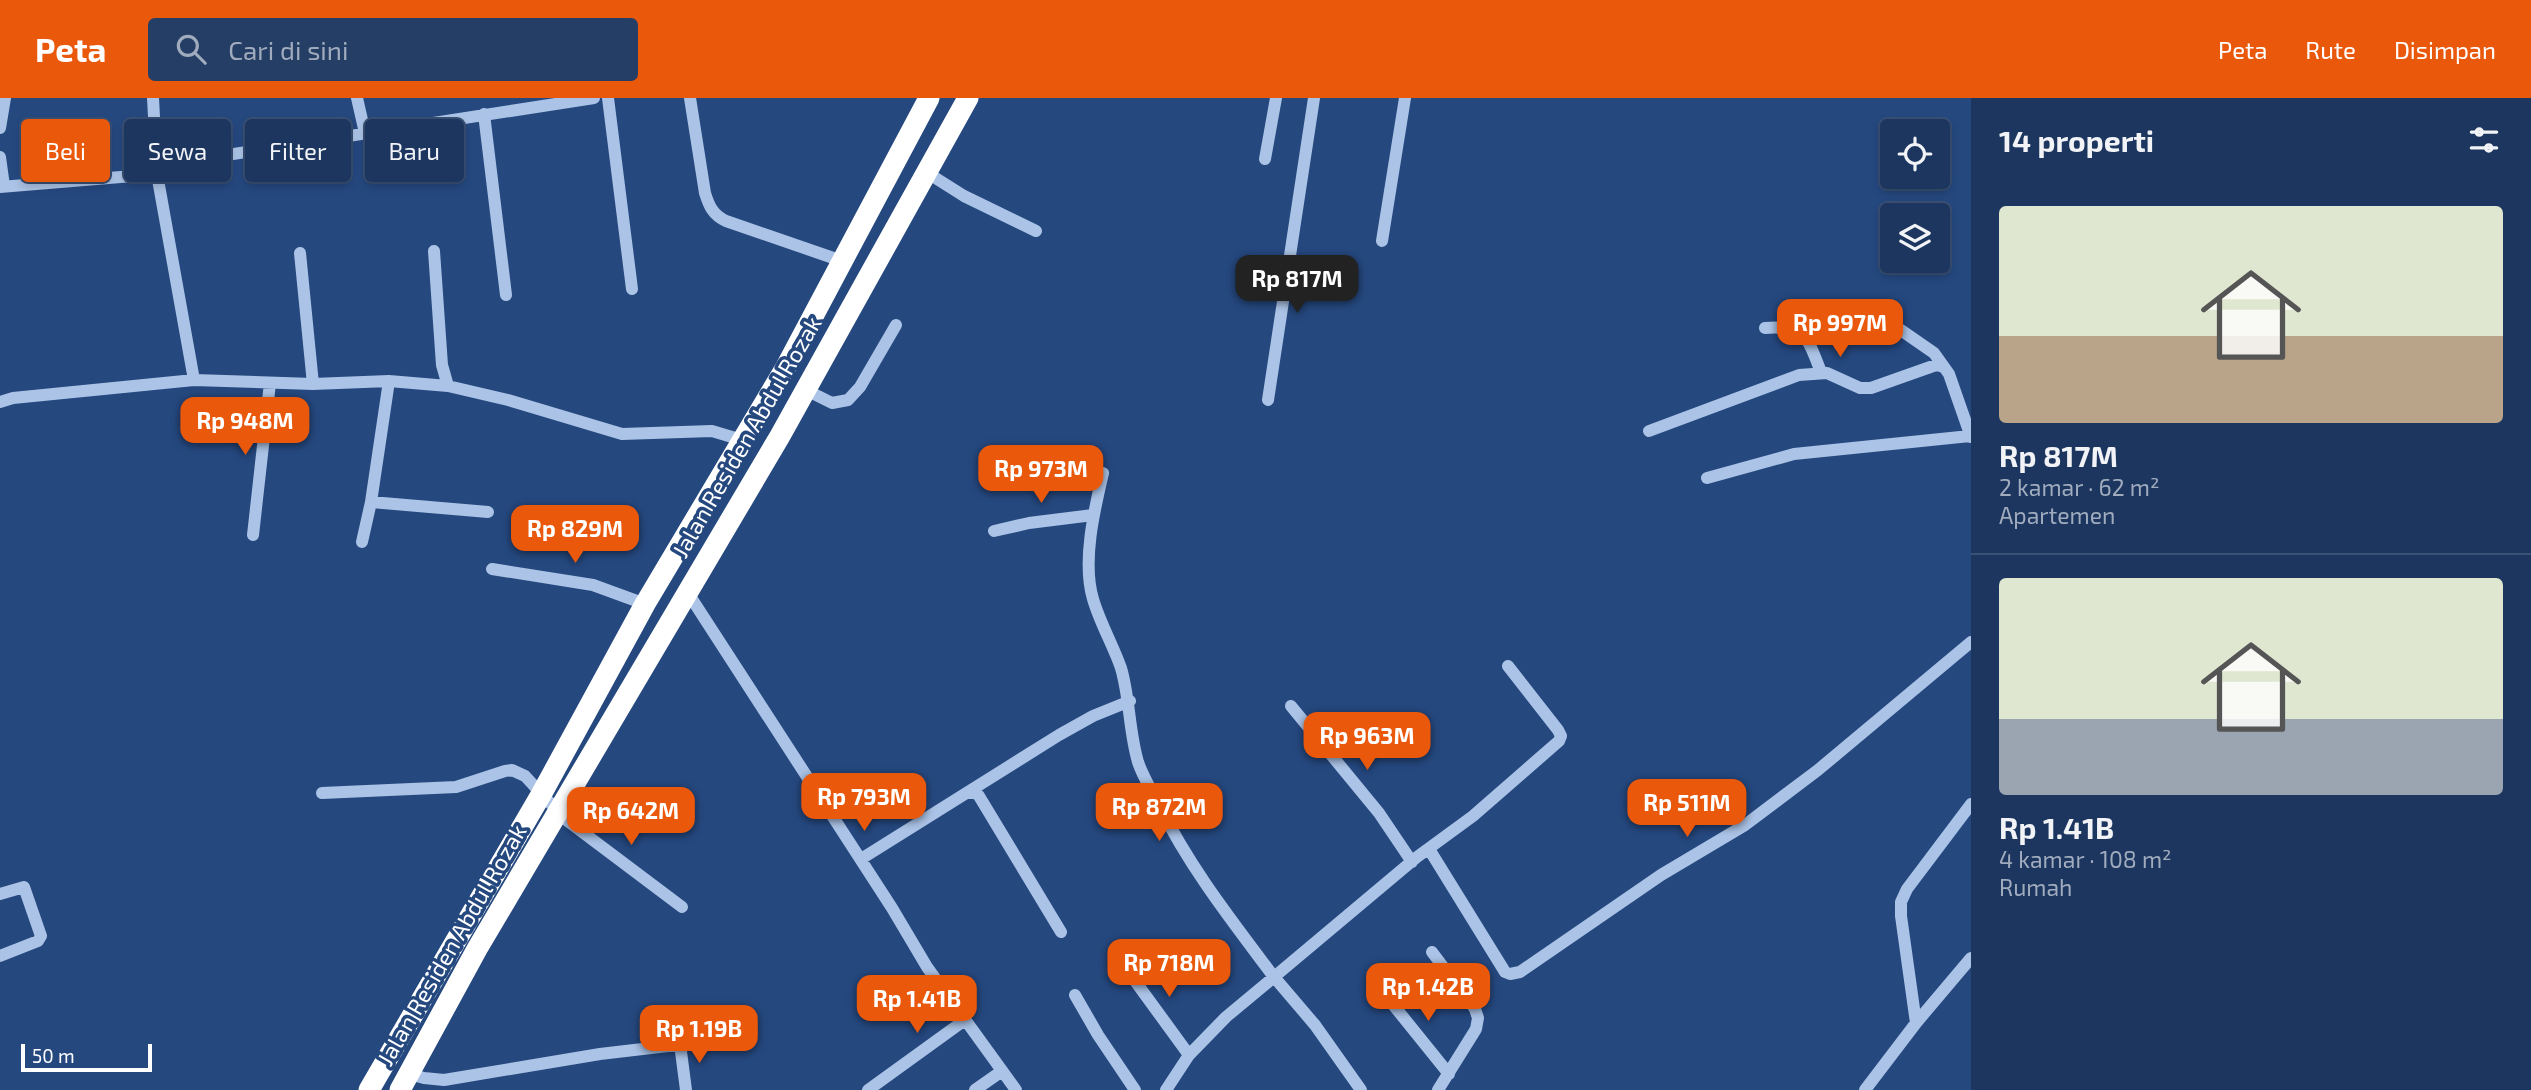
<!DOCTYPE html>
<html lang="id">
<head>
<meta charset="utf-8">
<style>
  body { margin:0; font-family:"Exo 2",sans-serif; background:#253e65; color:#f1f3f6; height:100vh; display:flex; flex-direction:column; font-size:26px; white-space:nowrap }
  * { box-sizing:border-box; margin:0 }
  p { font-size:23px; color:#a0abbd }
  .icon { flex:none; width:38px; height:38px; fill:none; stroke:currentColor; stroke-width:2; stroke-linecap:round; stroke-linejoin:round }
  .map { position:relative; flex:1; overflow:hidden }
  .panel { display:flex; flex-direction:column; background:#1c365f; width:560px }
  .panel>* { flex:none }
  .guide { position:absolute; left:21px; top:21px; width:665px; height:63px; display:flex; gap:14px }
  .controls { position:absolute; left:1880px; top:21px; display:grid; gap:14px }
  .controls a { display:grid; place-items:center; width:70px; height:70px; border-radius:7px; background:#1c365f; box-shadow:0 4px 10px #0003,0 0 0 2px #3a5074; font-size:35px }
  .scale { position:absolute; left:21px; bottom:18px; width:131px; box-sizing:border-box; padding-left:7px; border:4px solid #fff; border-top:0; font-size:19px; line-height:24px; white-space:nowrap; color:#fff; -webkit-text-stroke:5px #25487f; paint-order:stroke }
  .price { position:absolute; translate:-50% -60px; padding:0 16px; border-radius:14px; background:#ea580c; color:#fff; font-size:23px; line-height:46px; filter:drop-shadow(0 2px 4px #0008) }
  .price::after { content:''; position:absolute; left:50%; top:42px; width:21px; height:16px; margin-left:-10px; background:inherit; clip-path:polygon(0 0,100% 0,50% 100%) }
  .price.current { background:#222; color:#fff }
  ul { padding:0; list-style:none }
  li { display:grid; align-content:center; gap:14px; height:371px; padding:0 28px }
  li+li { border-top:2px solid #3a5074 }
  li span { display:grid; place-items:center; height:217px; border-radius:7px; color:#555 }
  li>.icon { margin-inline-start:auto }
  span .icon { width:126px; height:126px; fill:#fffc; stroke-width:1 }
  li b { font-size:30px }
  h2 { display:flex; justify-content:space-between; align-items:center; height:84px; padding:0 28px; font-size:30px }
  .chip { padding:0 24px; border-radius:7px; background:#1c365f; box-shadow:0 4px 10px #0003,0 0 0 2px #3a5074; font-size:24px; line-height:63px }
  .chip.current { background:#ea580c; color:#fff }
  header { display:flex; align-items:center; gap:42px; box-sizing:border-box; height:98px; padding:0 35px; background:#ea580c; color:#fff }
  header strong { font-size:33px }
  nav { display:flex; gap:38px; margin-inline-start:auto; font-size:24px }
  .search { width:490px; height:63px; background:#253e65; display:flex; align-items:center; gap:18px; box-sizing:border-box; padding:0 24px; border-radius:7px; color:#a0abbd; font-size:26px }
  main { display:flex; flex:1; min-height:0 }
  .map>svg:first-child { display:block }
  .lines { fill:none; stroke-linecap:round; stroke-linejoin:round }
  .minor { stroke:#abc3e6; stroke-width:12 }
  .highway { stroke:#fff; stroke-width:21 }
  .labels { text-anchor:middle; stroke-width:7; stroke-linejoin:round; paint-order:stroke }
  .street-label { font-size:23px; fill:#fff; stroke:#25487f }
</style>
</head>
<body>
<header>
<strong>Peta</strong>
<div class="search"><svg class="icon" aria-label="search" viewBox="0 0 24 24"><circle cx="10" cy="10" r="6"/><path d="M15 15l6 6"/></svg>Cari di sini</div>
<nav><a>Peta</a><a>Rute</a><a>Disimpan</a></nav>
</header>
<main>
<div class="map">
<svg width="1971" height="992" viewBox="0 0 1971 992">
  <rect width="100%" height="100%" fill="#25487f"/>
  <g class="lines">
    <!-- minor -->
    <path class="minor" d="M153,0L157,76L194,282
      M357,0L365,35
      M608,0L632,191
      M690,0L705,95C709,108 713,117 726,123L842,163
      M484,16L506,197
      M0,30L5,0
      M0,59L4,88
      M1265,61L1276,0
      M926,74L964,98L1036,133
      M0,89L157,76L214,59L594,0
      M1382,143L1405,0
      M434,153L442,267L448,288
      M300,155L313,286
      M1882,219L1934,255L1944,269
      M1765,230C1806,227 1807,239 1821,274
      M389,283L371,404L488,414
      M806,292L832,305L848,302L860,289L896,227
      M1268,302L1314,0
      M0,304L13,300L194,282L313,286L389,283L448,288L508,302L622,336L712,333L742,342
      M1649,333L1799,277L1827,275L1860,290H1871L1936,267L1944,269L1949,276L1971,339
      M1103,375C1094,413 1082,464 1093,501C1100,525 1113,547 1121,570C1130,601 1129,634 1138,664C1143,679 1152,693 1159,707C1190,770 1232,823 1274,879L1417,759L1473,718L1559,643L1561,638L1558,632L1508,568
      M1707,380L1794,356L1970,338
      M994,433L1029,425L1093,417
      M253,437L270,285
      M362,444L371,404
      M492,471L593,487L645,506
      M688,495L892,810L927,869L1016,992
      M1291,608L1379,715L1412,764
      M322,695L456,689L505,673L512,672L525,678L565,721L682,809
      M970,695H976L979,698L1061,834
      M1429,751L1505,874L1510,876L1520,874L1661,777L1745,727L1818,672L1971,544
      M861,761L1059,637L1093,618L1130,603
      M0,796L24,789L41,838L38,843L0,858
      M1432,854L1475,911L1478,920L1476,931L1438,992
      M1122,865L1189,957
      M1382,893L1449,976
      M1075,897L1098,937L1135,992
      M1916,925L1901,818V804L1907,791L1971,706
      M680,946L686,992
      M409,976L424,980L444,982L600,956L685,946
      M868,992L965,922
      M975,992L1002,973
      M1166,992L1189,957L1226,919L1274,879L1315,927L1361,992
      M1865,992L1916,925L1971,860"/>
    <!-- highway -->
    <path class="highway" d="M369,992L542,695L645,506L786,269L929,0
      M400,992L477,851L780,338L968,0"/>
  </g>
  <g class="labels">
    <!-- street labels -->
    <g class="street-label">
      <text transform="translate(747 339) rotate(-60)" y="8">Jalan Residen Abdul Rozak</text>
      <text transform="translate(452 847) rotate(-60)" y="8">Jalan Residen Abdul Rozak</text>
    </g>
  </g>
</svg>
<div class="controls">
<a><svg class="icon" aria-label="locate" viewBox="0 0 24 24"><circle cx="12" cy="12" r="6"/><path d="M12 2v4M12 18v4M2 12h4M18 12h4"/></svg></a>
<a><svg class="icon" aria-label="layers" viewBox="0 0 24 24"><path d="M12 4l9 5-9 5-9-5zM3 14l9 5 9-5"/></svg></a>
</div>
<div class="scale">50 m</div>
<b class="price current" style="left:1297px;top:217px">Rp 817M</b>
<b class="price" style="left:1840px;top:261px">Rp 997M</b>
<b class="price" style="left:245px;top:359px">Rp 948M</b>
<b class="price" style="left:1041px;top:407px">Rp 973M</b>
<b class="price" style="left:575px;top:467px">Rp 829M</b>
<b class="price" style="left:1367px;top:674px">Rp 963M</b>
<b class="price" style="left:864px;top:735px">Rp 793M</b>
<b class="price" style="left:1687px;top:741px">Rp 511M</b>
<b class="price" style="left:1159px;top:745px">Rp 872M</b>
<b class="price" style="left:631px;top:749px">Rp 642M</b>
<b class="price" style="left:1169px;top:901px">Rp 718M</b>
<b class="price" style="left:1428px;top:925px">Rp 1.42B</b>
<b class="price" style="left:917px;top:937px">Rp 1.41B</b>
<b class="price" style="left:699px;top:967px">Rp 1.19B</b>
<div class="guide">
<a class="chip current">Beli</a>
<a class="chip">Sewa</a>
<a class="chip">Filter</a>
<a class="chip">Baru</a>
</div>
</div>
<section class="panel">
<h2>14 properti<svg class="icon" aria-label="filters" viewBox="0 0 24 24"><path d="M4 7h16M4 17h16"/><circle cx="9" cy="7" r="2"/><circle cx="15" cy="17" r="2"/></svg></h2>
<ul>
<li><span style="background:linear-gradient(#dfe7d0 60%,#b9a48a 0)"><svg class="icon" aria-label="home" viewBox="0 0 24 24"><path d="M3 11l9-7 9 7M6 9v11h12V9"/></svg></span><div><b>Rp 817M</b><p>2 kamar · 62 m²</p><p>Apartemen</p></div></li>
<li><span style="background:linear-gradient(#dfe7d0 65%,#9aa5b1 0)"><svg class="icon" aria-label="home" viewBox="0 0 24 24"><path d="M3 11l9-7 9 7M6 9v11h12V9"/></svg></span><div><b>Rp 1.41B</b><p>4 kamar · 108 m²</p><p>Rumah</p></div></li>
</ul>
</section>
</main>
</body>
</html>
